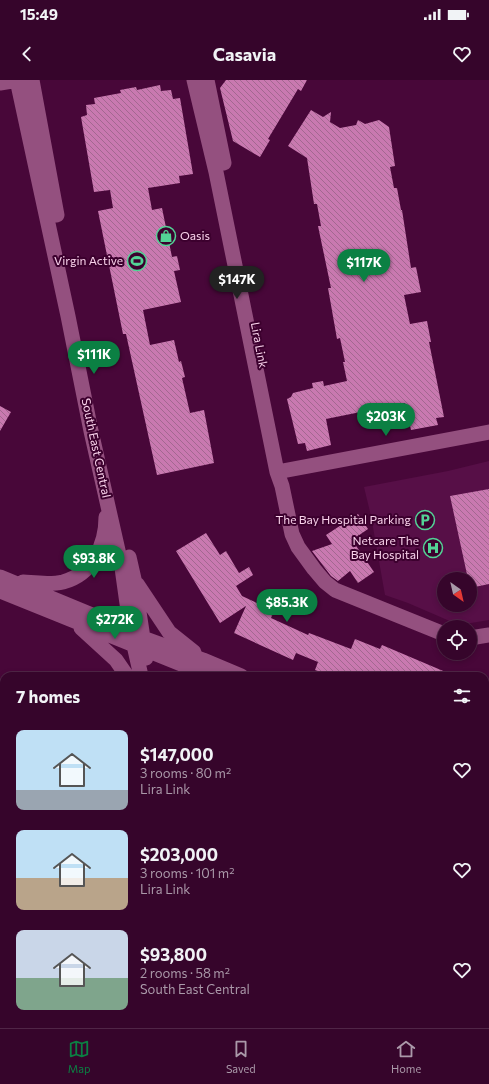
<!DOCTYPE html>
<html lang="en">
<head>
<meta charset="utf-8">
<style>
  body { margin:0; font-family:Commissioner,sans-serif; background:#411337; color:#f1f3f6; height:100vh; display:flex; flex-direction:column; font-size:15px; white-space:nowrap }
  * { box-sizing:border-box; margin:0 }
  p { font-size:13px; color:#aa99a9 }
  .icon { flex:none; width:22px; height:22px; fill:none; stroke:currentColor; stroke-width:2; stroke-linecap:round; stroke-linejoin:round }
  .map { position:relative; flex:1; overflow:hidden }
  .side { position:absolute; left:0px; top:592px; width:489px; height:356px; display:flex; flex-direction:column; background:#36052b; border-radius:12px 12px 0 0; box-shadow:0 2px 6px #0003,0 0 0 1px #502647 }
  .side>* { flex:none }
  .needle { width:26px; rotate:146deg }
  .tools { position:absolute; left:437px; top:492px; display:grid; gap:8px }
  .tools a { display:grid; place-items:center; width:40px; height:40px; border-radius:50%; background:#36052b; box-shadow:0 2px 6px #0003,0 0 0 1px #502647; font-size:20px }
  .price { position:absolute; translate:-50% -34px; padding:0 9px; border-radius:14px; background:#0b8043; color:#fff; font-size:13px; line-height:26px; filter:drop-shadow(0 1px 2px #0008) }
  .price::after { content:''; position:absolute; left:50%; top:24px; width:12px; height:9px; margin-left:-6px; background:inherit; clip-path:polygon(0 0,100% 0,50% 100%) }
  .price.active { background:#222; color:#fff }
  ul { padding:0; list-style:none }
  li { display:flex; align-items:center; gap:12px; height:100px; padding:0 16px }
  li span { display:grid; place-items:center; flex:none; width:112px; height:80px; border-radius:8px; color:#555 }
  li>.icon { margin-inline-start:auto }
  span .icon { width:48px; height:48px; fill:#fffc; stroke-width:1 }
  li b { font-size:17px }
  h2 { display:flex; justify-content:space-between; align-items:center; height:48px; padding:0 16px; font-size:17px }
  .status { display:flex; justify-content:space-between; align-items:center; height:28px; padding:0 20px; background:#36052b; direction:ltr }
  .status svg { height:11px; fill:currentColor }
  header { display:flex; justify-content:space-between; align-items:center; height:52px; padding:0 16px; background:#36052b; font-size:18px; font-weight:700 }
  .menu { display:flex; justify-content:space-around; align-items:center; height:56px; border-top:1px solid #502647; background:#36052b; font-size:11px; color:#aa99a9 }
  .menu a { display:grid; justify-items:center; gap:2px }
  .menu .active { color:#0b8043 }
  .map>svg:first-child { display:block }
  .built { fill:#570f47; fill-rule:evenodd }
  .building { fill:url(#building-back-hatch) }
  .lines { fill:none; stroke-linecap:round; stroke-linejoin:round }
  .minor { stroke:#94507f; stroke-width:15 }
  .labels { text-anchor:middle; stroke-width:4; stroke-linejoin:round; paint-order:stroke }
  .poi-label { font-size:12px; fill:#f9d2eb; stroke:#3c002e; text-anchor:end }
  .street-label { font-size:12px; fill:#f9d2eb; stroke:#3c002e }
</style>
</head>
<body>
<div class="status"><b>15:49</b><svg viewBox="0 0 49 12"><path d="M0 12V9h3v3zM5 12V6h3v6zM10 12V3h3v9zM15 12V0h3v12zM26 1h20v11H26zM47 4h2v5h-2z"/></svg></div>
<header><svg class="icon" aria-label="back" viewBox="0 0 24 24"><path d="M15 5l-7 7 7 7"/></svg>Casavia<svg class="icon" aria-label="heart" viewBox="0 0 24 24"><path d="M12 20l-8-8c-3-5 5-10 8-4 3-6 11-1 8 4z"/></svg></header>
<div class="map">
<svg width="489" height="948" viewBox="0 0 489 948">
  <defs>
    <pattern id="building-back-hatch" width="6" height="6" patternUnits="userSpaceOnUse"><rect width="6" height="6" fill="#c979b0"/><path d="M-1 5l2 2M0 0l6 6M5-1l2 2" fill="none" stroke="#a36890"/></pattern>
  </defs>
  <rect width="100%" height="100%" fill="#480739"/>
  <!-- built -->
  <path class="built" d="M489,381V540L465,544L452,542L408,523L385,515L371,436L364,407L448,391ZM444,499H470V525H444Z"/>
  <!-- building -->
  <path class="building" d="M226,0H307L301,11L298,9L268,59L270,60L260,77L233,61L220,8Z
    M160,5L161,11L171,10L173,19L180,18L193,94L179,96L180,103L148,108L152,130L162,128L172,177L177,176L180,190L174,191L181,222L143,230L150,265L174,260L179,282L181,281L185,297L182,298L190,333L204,330L214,383L157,395L126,254H123L98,131L113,128L110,110L94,112L81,37L87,35L86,25L95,24L94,18L121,13L120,10L136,7L137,10Z
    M311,30L323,37L331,32L330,42L340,48L356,45L358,40L365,44L379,40L389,47L395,86L390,87L394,108H397L401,130H402L411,188L416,187L421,212L404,215L410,244L427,241L431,262H429L444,337L436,338L438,345L411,350L405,323L326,339L331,365L307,371L305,363L298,364L287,319L291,317L293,313L313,308L312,303L323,301L324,306L347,301L343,282H345L340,258L337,259L328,208H331L318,146H321L317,124H314L307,78L288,66Z
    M0,326L11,332L0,351Z
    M489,409V504L470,508V499H468L450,416Z
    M358,434L368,449L352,460L374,492L358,503L350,491L338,501L331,496L312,471L332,464L326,455Z
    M206,453L220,475L226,471L239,493L249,487L253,495L236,506L242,516L274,531L271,538L308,555L309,553L351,569L355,559L380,569L382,565L455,596H332L315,590L318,582L296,573L293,580L234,553L246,526L220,543L176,471Z"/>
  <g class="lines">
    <!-- minor -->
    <path class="minor" d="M17,0L68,236L91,351L122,488L131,552L141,596
      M32,0L57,135
      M194,0L216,92L277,392L489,352
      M207,0L224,83
      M0,3L18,0
      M277,392L282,406L292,454L298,467L314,489L325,502L335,510L444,554
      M129,477L134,499L146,578
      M0,497L104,540L143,558L203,580L241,596
      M23,502C37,503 50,505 63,502C93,494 106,464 106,437
      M137,504L169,552L194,572
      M0,511L211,596
      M81,548L116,580L127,596
      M470,558L489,555
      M485,715L489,717
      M485,811L489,807
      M0,859L4,865
      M26,944V948
      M203,944V948
      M409,944L412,948"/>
  </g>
  <!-- icons -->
  <defs>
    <symbol id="shop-ring" viewBox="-11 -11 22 22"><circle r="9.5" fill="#3c002e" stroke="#53d396" stroke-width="1.5"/><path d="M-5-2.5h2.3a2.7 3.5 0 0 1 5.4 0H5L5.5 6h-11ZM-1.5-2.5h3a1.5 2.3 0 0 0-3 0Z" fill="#53d396"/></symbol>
    <symbol id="stadium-ring" viewBox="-11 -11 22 22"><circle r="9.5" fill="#3c002e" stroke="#53d396" stroke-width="1.5"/><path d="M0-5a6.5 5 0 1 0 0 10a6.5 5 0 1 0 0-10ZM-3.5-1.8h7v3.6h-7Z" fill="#53d396"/></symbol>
    <symbol id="parking-ring" viewBox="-11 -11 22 22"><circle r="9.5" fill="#3c002e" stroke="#53d396" stroke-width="1.5"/><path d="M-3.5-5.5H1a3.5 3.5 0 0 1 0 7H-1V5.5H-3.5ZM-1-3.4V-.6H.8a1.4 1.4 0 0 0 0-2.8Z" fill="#53d396"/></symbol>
    <symbol id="hospital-ring" viewBox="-11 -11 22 22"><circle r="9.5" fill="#3c002e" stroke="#53d396" stroke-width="1.5"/><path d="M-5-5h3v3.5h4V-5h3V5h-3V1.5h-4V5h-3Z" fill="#53d396"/></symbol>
  </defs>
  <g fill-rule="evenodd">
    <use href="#shop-ring" x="155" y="145" width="22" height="22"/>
    <use href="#stadium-ring" x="126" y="170" width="22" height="22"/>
    <use href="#parking-ring" x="414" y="429" width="22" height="22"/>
    <use href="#hospital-ring" x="422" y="457" width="22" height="22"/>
  </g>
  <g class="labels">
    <!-- poi labels -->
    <g class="poi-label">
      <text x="180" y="160" text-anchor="start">Oasis</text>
      <text x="123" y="185">Virgin Active</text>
      <text x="411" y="444">The Bay Hospital Parking</text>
      <text x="419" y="465">Netcare The<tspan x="419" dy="14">Bay Hospital</tspan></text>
    </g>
    <!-- street labels -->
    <g class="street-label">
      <text transform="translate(259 265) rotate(79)" y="4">Lira Link</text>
      <text transform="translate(96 368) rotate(78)" y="4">South East Central</text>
    </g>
  </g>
</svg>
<div class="tools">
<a><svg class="needle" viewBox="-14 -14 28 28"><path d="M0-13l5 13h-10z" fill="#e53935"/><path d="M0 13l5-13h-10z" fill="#aa99a9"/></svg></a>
<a><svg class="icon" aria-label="locate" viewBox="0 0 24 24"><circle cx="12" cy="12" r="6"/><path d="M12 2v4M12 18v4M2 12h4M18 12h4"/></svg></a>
</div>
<b class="price" style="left:364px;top:203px">$117K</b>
<b class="price active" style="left:237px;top:220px">$147K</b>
<b class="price" style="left:94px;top:295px">$111K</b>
<b class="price" style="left:386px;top:357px">$203K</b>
<b class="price" style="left:94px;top:499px">$93.8K</b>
<b class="price" style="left:287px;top:543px">$85.3K</b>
<b class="price" style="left:115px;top:560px">$272K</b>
<section class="side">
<h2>7 homes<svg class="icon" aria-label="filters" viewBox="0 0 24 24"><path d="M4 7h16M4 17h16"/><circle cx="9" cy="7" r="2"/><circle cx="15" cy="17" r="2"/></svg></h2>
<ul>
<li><span style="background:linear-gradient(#bfe0f5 75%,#9aa5b1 0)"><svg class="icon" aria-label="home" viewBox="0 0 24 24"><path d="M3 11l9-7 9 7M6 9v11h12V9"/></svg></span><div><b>$147,000</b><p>3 rooms · 80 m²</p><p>Lira Link</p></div><svg class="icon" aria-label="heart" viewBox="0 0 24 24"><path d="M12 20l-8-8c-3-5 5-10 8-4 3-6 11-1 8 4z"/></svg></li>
<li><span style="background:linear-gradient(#bfe0f5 60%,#b9a48a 0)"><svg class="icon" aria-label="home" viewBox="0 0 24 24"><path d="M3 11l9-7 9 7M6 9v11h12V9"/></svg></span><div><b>$203,000</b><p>3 rooms · 101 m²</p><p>Lira Link</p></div><svg class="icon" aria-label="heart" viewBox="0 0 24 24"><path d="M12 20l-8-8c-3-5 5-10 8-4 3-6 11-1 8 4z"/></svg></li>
<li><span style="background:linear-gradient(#c9d6e8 60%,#7fa58c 0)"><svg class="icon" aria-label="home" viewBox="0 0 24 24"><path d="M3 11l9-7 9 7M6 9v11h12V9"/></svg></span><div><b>$93,800</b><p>2 rooms · 58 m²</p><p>South East Central</p></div><svg class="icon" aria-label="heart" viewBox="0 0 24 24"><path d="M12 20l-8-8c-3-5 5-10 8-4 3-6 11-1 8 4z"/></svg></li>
</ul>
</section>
</div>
<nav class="menu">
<a class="active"><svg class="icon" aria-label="map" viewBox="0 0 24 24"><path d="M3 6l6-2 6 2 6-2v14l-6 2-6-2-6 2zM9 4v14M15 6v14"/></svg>Map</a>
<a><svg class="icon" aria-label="saved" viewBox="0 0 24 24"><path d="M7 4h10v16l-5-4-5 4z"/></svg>Saved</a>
<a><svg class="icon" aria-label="home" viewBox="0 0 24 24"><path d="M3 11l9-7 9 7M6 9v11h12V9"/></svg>Home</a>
</nav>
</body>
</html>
